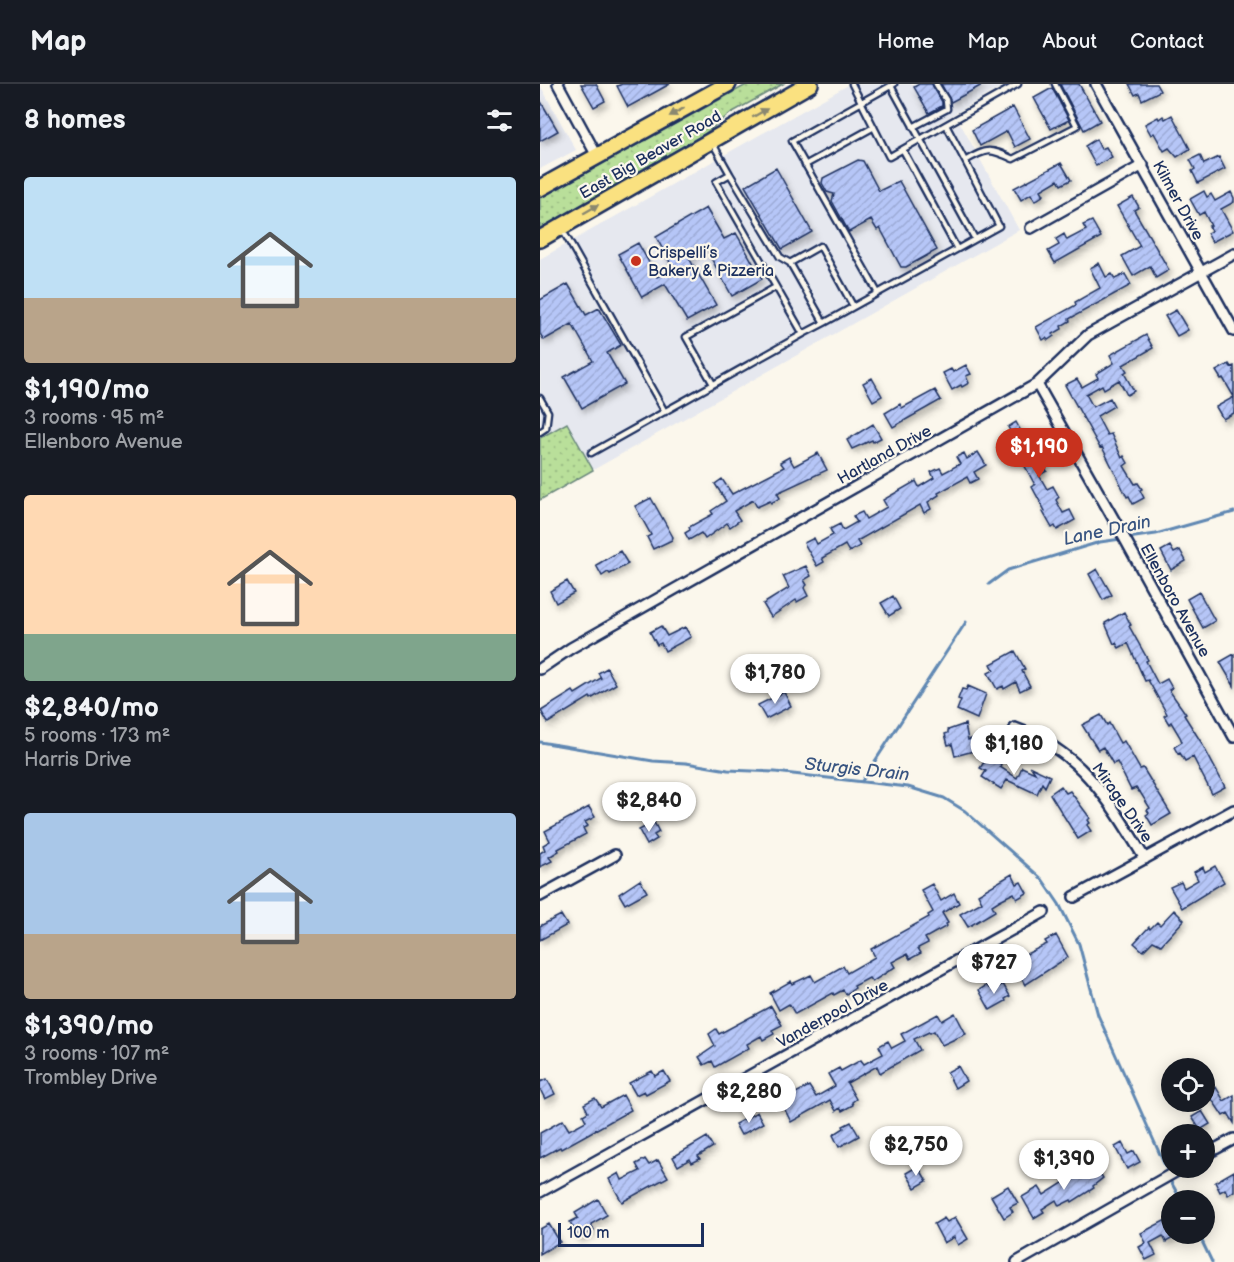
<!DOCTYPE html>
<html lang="en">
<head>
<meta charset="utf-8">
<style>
  body { margin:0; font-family:"Balsamiq Sans",sans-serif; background:#242831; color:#f1f3f6; height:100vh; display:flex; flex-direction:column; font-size:22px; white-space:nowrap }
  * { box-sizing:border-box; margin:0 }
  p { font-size:20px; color:#9ea1a6 }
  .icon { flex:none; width:33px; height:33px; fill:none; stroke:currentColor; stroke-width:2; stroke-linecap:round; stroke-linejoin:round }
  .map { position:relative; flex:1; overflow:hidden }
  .panel { display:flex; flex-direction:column; background:#171b24; width:540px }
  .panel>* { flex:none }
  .fabs { position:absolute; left:621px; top:974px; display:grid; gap:12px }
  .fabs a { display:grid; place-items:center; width:54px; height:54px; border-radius:50%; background:#171b24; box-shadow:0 3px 15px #0003; font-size:30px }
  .scale { position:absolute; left:18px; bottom:15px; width:146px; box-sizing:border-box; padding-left:6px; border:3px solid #1b2f5e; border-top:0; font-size:16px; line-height:21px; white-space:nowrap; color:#1b2f5e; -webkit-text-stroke:4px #fbf7ec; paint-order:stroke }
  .price { position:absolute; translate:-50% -51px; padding:0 14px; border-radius:21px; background:#fff; color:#222; font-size:20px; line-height:39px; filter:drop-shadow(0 2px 3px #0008) }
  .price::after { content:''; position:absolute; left:50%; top:36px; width:18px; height:14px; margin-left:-9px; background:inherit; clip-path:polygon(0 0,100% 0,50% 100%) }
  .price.selected { background:#c8321e; color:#fff }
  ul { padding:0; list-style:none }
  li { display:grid; align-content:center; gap:12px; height:318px; padding:0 24px }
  li span { display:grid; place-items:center; height:186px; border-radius:6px; color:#555 }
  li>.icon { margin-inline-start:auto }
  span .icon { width:108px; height:108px; fill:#fffc; stroke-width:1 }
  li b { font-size:26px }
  h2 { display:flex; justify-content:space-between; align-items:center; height:72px; padding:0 24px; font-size:26px }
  header { display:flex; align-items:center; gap:36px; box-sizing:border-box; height:84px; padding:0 30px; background:#171b24; border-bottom:2px solid #363941 }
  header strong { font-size:28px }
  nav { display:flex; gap:33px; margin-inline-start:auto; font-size:21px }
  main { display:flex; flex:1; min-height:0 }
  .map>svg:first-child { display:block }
  .built { fill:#e6e8ef }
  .grass { fill:url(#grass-dots); stroke:#6a877c; stroke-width:1.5 }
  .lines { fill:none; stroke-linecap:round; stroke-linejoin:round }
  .stream { stroke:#6088b3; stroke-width:3 }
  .building { fill:url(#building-hatch); stroke:#1b2f5e; stroke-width:1.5; filter:url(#shadow) }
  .lane-casing { stroke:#1b2f5e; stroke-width:9 }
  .street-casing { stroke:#1b2f5e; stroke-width:14 }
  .primary-casing { stroke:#1b2f5e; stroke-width:20 }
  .lane { stroke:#fbf7ec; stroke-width:4.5 }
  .street { stroke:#fbf7ec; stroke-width:9 }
  .primary { stroke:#fae180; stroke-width:15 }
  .oneway { fill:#8a886f }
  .poi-dot { fill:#c8321e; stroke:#fbf7ec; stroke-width:2 }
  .labels { text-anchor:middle; stroke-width:4.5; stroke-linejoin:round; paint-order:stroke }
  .street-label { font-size:16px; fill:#1b2f5e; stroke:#fbf7ec }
  .poi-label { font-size:16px; fill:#1b2f5e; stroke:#fbf7ec; text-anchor:start }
  .water-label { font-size:18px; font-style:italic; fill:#385481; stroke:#fbf7ec }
</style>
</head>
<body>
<header>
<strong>Map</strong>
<nav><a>Home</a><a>Map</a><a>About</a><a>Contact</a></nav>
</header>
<main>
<section class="panel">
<h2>8 homes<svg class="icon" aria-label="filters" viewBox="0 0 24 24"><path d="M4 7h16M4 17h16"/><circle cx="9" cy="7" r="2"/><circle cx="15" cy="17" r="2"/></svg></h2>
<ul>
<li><span style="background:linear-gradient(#bfe0f5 65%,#b9a48a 0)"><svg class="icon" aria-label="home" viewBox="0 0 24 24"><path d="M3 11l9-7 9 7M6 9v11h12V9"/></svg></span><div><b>$1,190/mo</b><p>3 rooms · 95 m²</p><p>Ellenboro Avenue</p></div></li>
<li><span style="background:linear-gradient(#ffd9b3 75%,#7fa58c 0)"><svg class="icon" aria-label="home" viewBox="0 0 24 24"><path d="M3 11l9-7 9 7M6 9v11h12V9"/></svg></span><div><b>$2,840/mo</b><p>5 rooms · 173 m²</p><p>Harris Drive</p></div></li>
<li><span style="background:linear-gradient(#a9c7e8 65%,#b9a48a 0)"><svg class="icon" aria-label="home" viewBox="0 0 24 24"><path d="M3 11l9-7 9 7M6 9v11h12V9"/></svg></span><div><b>$1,390/mo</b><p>3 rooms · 107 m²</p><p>Trombley Drive</p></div></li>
</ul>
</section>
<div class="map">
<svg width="694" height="1178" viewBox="0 0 694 1178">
  <defs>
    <pattern id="grass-dots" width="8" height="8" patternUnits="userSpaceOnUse" patternTransform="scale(1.5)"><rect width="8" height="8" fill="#b9df9a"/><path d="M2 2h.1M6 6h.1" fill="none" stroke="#9ec087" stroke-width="1.8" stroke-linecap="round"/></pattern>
    <pattern id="building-hatch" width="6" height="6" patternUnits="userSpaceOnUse" patternTransform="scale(1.5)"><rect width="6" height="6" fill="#b6c6f7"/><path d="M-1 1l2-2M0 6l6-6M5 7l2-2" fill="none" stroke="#9caad6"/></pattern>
    <filter id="shadow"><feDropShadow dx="2.5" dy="4" stdDeviation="3" flood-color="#0004"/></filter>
  </defs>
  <rect width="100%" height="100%" fill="#fbf7ec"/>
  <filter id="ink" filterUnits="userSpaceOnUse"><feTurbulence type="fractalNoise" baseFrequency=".0167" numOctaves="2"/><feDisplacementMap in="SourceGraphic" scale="12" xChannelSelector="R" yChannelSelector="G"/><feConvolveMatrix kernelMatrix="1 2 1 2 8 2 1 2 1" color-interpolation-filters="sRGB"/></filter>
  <g filter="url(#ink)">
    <!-- built -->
    <path class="built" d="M310,0H466L393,42L398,51L420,39L479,146L53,386L27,339L0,354V175Z
      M0,1L36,66L0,85Z"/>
    <!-- grass -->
    <path class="grass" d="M208,0H243L191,29L163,51L0,145V114Z
      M27,339L53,386L0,416V354Z"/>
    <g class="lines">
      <!-- stream -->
      <path class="stream" d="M449,500L468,486L560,458L616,450L694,428
        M0,658L113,677L146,679L188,686L235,688L368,703L404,714L425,727L502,795L519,820L539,860L558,931L626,1084
        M322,697L426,538
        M631,1098L641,1116
        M658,1149L672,1178"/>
    </g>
    <!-- building -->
    <path class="building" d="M41,0H56L65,17L54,23Z
      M82,0H130L88,23L77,2Z
      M379,0H392L402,18V22L389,29L374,3Z
      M401,0H444L411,18Z
      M520,0H539L560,37L544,46Z
      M589,0H616L620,7L602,16L599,9L595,11Z
      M512,4L529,36L511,45L494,14Z
      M0,16L18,47L0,57Z
      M473,23L490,55L475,63L467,47L440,62L432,46Z
      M632,31L650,65L637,73L629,64L624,67L614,49L611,51L605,40L618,33L619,35L623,32L625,35Z
      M556,55L561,65L566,63L572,73L556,82L545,62Z
      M660,71L664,80L679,73L685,85L658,99L652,87L655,85L650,76Z
      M318,76L323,77L339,107L359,97L397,166L366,183H361L340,144L337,146L331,136L309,148L292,117L294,110L287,108L282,99L283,94Z
      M521,79L531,96L521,101L518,96L501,106L504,111L495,117L491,110L481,116L474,104Z
      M236,84L272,148L242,165L205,102Z
      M664,107L667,113L671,110L675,117L691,108L694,114V118L681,125L693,147L672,158L667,149L672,147L669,142H671L664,128L659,131L650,115Z
      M593,113L599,123L594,126L629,186L616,194L610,182L593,192L582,172L600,162L577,122Z
      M166,124L184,155L196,149L222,195L192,212L166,165L149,174L176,221L147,237L125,200L102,213L78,170L98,159L117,193L133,184L116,153Z
      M552,137L561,153L515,179L508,167L519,161L516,155L524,150L527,156L546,146L543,141Z
      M559,179L566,193L572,190L575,195L585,190L591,201L529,235L530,237L521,242L522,245L513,250L514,252L508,256L506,254L503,256L496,243L536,221L535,218L560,204L550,184Z
      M28,200L46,231L59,224L81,261L67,269L85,300L42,324L24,293L53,277L32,240L4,256L0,250V216Z
      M636,226L648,246L637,252L625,232Z
      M606,251L613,264L583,281L587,287L584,289L594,307L587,311L579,296L564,305L562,301L546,310L553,323L570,314L574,322L557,332L567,351L571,350L582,374L584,372L588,379L584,382L595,400L598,399L602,405L600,406L604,414L593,420L589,412L587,413L562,363L560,364L525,301L537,295L542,303L558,294L556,290L574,279L570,271Z
      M689,280L691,283L694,282V329L683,335L676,323L694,313L683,294L681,295L676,287Z
      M426,281L431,290L426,292L429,299L422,303L421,301L412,306L403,289L411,285L413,288Z
      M332,294L342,312L333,317L323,299Z
      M395,306L401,316L353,343L345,329L360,320L362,324Z
      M476,338L489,362L491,361L507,387L499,391L507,405L513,402L519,413L516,416L523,429L530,426L535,436L517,446L515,442L512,444L503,428L505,427L492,403L495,401L474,362L470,364L464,353L471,349L468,343Z
      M333,340L341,354L333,358L332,356L312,365L307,356Z
      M438,368L446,381L434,388L438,395L430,399L427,393L398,409L399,411L388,418L391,425L384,429L380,421L317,457L320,462L309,468L305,461L282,474L284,478L277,482L264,459L274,454L277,460L293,451L290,445L300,440L303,446L317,438L313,432L322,428L326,435L347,423L343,416L376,397L379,403L394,394L391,388L400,384L403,389L420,380L416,373L424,369L427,375Z
      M278,369L287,386L237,409L240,414L231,419L230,417L217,423L213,416L194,427L200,436L190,443L187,439L165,455L161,449L149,456L145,449L150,446L149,443L173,430L171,427L186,417L175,400L182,395L192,410L244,383L240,378L249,373L254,382Z
      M111,414L133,453L132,456L113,465L107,453L111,451L95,422Z
      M630,462L634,469L640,466L646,477L631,486L621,467Z
      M80,467L88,480L70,490L68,488L62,492L56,481Z
      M266,482L271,492L264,496L267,501L264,504L268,512L257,518L256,516L231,533L223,520L249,504L243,492Z
      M557,485L572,511L563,516L549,490Z
      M27,497L34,509L16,519L10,507Z
      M659,508L675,537L663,544L647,515Z
      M353,512L360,525L349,532L341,519Z
      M584,528L591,541L589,542L608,576L606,577L618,600L627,595L632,604L629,606L646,630L644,631L661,658L685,703L672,710L653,673L645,677L640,669L638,670L634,663L642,658L640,653L631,638L629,640L624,632L627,630L608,596L605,597L588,559L579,564L576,559L574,560L565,539Z
      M121,542L127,552L145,543L151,553L125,567L121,559L117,561L110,548Z
      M475,567L485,585L482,587L490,602L480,607L476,598L464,605L463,602L457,605L448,589L454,586L451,580Z
      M694,570V602L680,578Z
      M67,584L76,600L51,615L50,613L8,639L1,627L33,607L35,610L61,594L58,589Z
      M428,602L446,610L437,635L417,626L421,616L418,615L422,605L426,606Z
      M244,608L251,622L226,635L218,621Z
      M561,631L567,641L569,639L580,659L584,657L600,685L603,684L631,730L612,741L606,731L609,729L607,726L610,724L600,708H599L596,704L591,706L577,678L573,680L563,663L558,666L542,641Z
      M425,640L428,656L437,653L441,665L415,672L412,660L408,661L405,650L408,649V646Z
      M448,672L461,680L460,683L477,694L482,683L495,689L491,683L510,692L505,703L502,699L497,710L467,696L461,705L442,693L446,687L440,684Z
      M521,702L526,709L530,707L550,734L548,736L550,739L547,741L551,747L538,755L510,710Z
      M49,723L55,733L45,738L48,742L43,744L46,750L18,765L19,767L9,773L12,777L0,783V769L5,766L3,761L10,757L5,747Z
      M114,738L119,748L114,751L117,755L107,761L99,746Z
      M675,782L684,798L642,824L630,803L641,798L644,804L658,796L654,788L663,783L665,788Z
      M472,790L477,800L481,798L487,809L477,815L474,809L460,816L452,821L455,827L428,843L420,830L442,818L438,810Z
      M100,796L107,808L85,820L79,810Z
      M392,800L401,817L414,809L419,819L402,829L408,839L406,840L407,842L385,854L388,859L378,864L381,869L370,875L367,870L352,878L355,883L332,898L329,894L314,902L315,904L306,910L303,906L294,911L293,909L255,930L249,920L239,926L230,909L251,897L252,900L271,891L275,898L303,882L307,889L335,873L331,865L389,833L388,831L393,828L381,806Z
      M634,826L644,836L621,861L613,857L603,867L594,859L609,843L610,845L617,838L620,841Z
      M21,831L27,841L0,856V842Z
      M516,851L528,873L485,901L474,882L483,877L480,873L507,860L505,857Z
      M457,900L458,903L463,900L470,912L465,915L466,917L450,926L439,906L447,901L449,904Z
      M231,922L242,941L232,946L234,950L223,956L221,952L207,960L209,964L175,983L172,977L164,981L159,973L175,962L169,950L176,945L179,950Z
      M415,929L426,950L402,961L394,947L390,949L389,948L374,955L380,966L340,989L337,982L307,999L316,1015L312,1018L313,1021L302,1027L300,1024L296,1027L290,1016L251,1038L239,1014L250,1008L252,1011L269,1002L276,1013L295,1002L288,990L299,984L301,987L321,976L324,980L343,970L339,962L348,957L352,964L365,957L361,950L398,930L402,937Z
      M418,982L426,997L415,1004L407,988Z
      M112,987L115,992L124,987L130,997L106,1010L104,1007L96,1011L89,999Z
      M7,995L15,1010L5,1015L0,1005V998Z
      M676,1003L684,1017L694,1011V1039L688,1029L683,1032L667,1008Z
      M83,1011L91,1026L21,1065L20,1063L0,1074V1049L23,1036L29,1046L46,1037L43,1031L48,1028L44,1020L55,1014L61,1023Z
      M662,1027L670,1040L660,1046L652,1033Z
      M217,1028L223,1039L201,1051L195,1040Z
      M311,1038L319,1052L299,1063L293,1051L304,1044L303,1042Z
      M167,1053L173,1063L158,1072L160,1075L152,1079L150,1075L138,1082L133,1073Z
      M582,1059L588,1070L594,1067L600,1078L587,1085L575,1063Z
      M105,1075L109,1081L118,1076L128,1093L82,1118L69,1095L79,1089L82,1096L100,1087L96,1080Z
      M554,1079L563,1094L553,1102L554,1104L532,1118L531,1116L519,1122L516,1116L502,1125L504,1128L494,1134L482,1113L499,1103L504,1111Z
      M378,1082L387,1097L375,1104L366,1089Z
      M694,1087V1107L688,1111L685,1105L680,1108L675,1098Z
      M468,1102L478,1119L470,1123L473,1128L464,1134L451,1112Z
      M58,1115L67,1131L51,1140L54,1146L39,1154L30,1138L38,1134L35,1129Z
      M415,1133L428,1155L418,1161L414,1153L404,1159L394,1140L404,1134L407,1138Z
      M626,1136L635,1153L626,1158L623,1152L610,1159L616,1171L606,1176L599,1163L606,1159L601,1149Z
      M9,1140L20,1158L0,1170V1145Z"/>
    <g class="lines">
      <defs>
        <path id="lane" d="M312,0L349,73L478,0
          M351,2L435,155
          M406,41L425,77
          M373,43L407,25L406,16L396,0
          M363,66L417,165
          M265,81L334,43
          M190,90L240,173L250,179L284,239L459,142L425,77C447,64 450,64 473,75L537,42L515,0
          M22,145L125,328
          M250,179L280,162L313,222
          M338,209L252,57L354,0
          M263,250L284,239
          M173,300L146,253L236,203
          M0,314L8,328L6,344L0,348
          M51,369L263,250L176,98L190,90L172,58"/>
        <path id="street" d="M18,0L57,72
          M556,0L694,247
          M491,144L603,81
          M497,300L586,457L694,653
          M0,585L31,564L497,300L548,251L694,170
          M475,644C542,668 569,716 605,775
          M0,812L75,771
          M534,813L694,726
          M664,1071L694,1055
          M0,1108L504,828
          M477,1178L644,1083"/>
        <path id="primary" d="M0,104L188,0
          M0,155L270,0"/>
      </defs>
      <!-- lane casing -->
      <use href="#lane" class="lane-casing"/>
      <!-- street casing -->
      <use href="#street" class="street-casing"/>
      <!-- primary casing -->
      <use href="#primary" class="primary-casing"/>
      <!-- lane -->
      <use href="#lane" class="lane"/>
      <!-- street -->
      <use href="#street" class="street"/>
      <!-- primary -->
      <use href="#primary" class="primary"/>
    </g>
    <!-- one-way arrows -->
    <defs><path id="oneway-solid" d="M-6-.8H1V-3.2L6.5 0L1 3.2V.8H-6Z" transform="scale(1.5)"/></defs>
    <g class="oneway">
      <use href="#oneway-solid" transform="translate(137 28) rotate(151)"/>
      <use href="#oneway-solid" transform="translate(220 29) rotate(-30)"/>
      <use href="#oneway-solid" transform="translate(51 125) rotate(-30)"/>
    </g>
  </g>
  <!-- markers -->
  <circle class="poi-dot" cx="96" cy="177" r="6"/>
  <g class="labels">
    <!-- street labels -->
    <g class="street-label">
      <text transform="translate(110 70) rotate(-30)" y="6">East Big Beaver Road</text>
      <text transform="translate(639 116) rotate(61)" y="6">Kilmer Drive</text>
      <text transform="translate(344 370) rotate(-29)" y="6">Hartland Drive</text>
      <text transform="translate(636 516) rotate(61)" y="6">Ellenboro Avenue</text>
      <text transform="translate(583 718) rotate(55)" y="6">Mirage Drive</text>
      <text transform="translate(292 929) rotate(-29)" y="6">Vanderpool Drive</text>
    </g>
    <!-- poi labels -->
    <g class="poi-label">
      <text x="108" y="174">Crispelli’s<tspan x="108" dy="18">Bakery &amp; Pizzeria</tspan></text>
    </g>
    <!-- water labels -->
    <g class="water-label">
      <text transform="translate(567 446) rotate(-12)" y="6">Lane Drain</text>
      <text transform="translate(317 685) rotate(6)" y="6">Sturgis Drain</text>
    </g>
  </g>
</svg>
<div class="fabs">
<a><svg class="icon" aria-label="locate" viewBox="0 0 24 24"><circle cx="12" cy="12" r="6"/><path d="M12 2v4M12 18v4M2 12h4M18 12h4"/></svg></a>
<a>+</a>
<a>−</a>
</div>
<div class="scale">100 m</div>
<b class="price selected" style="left:499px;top:395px">$1,190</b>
<b class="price" style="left:235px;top:621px">$1,780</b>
<b class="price" style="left:474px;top:692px">$1,180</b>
<b class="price" style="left:109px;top:749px">$2,840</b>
<b class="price" style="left:454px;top:911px">$727</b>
<b class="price" style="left:209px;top:1040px">$2,280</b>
<b class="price" style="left:376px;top:1093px">$2,750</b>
<b class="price" style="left:524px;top:1107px">$1,390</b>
</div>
</main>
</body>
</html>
